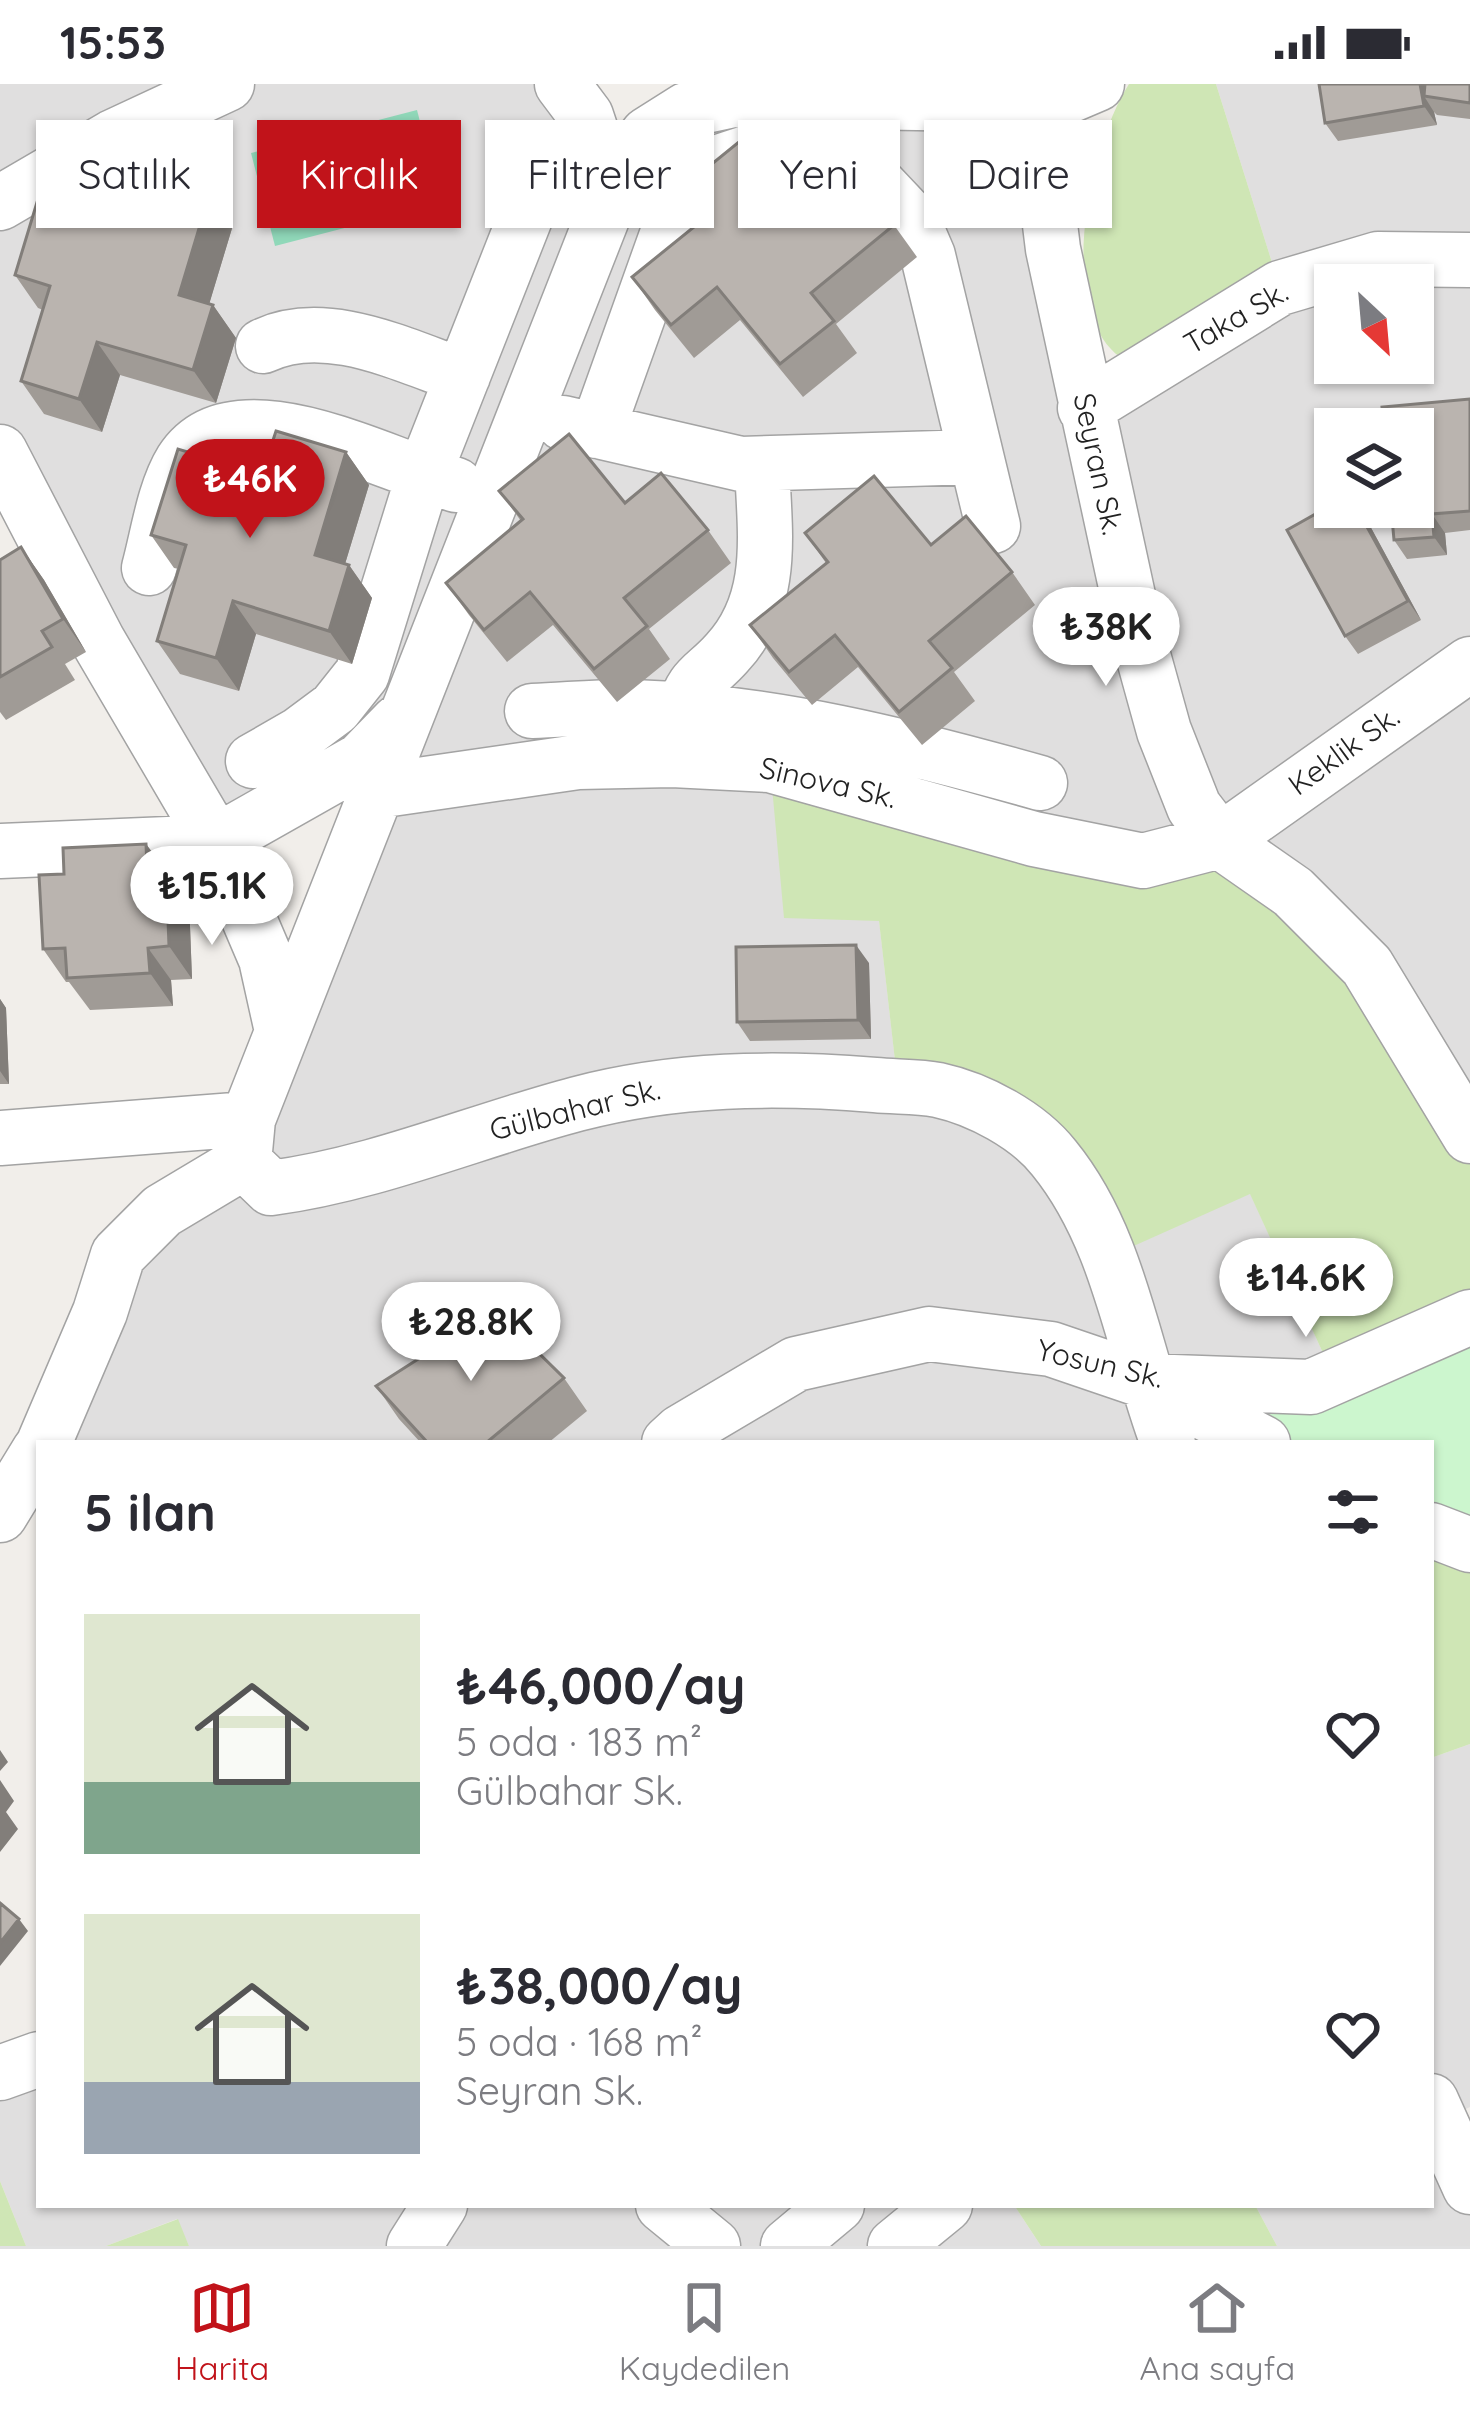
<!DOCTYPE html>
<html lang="tr">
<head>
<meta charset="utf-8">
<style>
  body { margin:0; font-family:Quicksand,sans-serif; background:#f7f7f7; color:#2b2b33; height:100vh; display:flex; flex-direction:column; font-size:45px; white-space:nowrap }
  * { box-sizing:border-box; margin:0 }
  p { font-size:39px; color:#7c7c81 }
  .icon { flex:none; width:66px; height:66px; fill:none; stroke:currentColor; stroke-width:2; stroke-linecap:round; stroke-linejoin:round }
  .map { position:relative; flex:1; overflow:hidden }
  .side { position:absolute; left:36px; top:1356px; width:1398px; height:768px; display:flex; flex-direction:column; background:#fff; border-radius:0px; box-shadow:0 3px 9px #0004 }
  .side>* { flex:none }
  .guide { position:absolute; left:36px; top:36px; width:1398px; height:108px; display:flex; gap:24px }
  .needle { width:78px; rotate:154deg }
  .controls { position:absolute; left:1314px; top:180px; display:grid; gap:24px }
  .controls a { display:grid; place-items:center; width:120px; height:120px; border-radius:0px; background:#fff; box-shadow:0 3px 9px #0004; font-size:60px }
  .price { position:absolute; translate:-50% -102px; padding:0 27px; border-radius:42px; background:#fff; color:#222; font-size:39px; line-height:78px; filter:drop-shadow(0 3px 6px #0008) }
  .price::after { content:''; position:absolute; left:50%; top:72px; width:36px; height:27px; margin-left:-18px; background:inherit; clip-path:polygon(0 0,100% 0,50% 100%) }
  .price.current { background:#c1131a; color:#fff }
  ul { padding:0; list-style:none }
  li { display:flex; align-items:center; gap:36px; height:300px; padding:0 48px }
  li span { display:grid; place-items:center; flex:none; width:336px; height:240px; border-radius:0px; color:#555 }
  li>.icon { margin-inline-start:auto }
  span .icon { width:144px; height:144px; fill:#fffc; stroke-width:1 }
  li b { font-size:51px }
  h2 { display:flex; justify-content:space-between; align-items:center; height:144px; padding:0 48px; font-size:51px }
  .chip { padding:0 42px; border-radius:0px; background:#fff; box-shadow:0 3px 9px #0004; font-size:42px; line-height:108px }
  .chip.current { background:#c1131a; color:#fff }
  .status { display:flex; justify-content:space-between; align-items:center; height:84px; padding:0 60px; background:#fff; direction:ltr }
  .status svg { height:33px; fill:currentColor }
  .dock { display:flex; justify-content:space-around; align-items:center; height:168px; border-top:3px solid #e1e1e2; background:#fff; font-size:33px; color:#7c7c81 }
  .dock a { display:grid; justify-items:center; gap:6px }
  .dock .current { color:#c1131a }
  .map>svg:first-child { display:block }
  .residential { fill:#e0dfdf; fill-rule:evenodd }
  .grass { fill:#cfe6b5 }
  .park { fill:#ccf6ce }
  .pitch { fill:#90d8b9 }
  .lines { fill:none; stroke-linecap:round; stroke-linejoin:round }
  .minor-casing { stroke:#a3a3a3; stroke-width:57 }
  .minor { stroke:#fff; stroke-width:54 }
  .wall { fill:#a09b96 }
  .shaded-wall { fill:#827e7a }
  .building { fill:#bab4af; stroke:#827e7a; stroke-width:3 }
  .labels { text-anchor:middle; stroke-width:9; stroke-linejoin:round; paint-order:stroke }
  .street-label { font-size:30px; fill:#222; stroke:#fff }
</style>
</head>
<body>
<div class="status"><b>15:53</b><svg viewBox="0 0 49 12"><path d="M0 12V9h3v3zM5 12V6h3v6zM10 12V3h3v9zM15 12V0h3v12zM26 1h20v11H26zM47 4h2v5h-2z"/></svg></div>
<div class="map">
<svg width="1470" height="2162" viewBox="0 0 1470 2162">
  <rect width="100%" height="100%" fill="#f1eeea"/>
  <!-- residential -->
  <path class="residential" d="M0,0H562L612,108L686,26H1036L1085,323L1280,204L1216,0H1470V1052L879,836L898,1002L1250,1109L1334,1293L1168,1359H55L100,1228L244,1077L405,633L216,758L0,368ZM1335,201H1413V279H1335ZM1335,345H1413V423H1335Z
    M1470,1660V2023L1440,2037L1470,2103V2162H1277L1255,2121H1431V1674Z
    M39,1975V2121H1014L1041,2162H189L177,2135L106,2162H26L0,2097V1989Z"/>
  <!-- grass -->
  <path class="grass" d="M1129,0H1216L1280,204L1120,273C1054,224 1090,60 1129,0Z
    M770,681L1034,755L1220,757L1293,808L1470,1052V1233L1334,1293L1250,1110L1109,1173L1053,1072L898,1003L879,837L784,834Z
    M1431,1446L1470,1461V1660L1431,1674Z
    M0,2097L26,2162H0Z
    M1014,2121H1255L1277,2162H1041Z
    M178,2135L189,2162H106Z"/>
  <!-- park -->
  <path class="park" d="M1470,1233V1461L1431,1446V1359H1263L1145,1297L1311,1303Z"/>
  <!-- pitch -->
  <path class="pitch" d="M417,26L441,119L275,162L251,69Z"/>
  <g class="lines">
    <defs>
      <path id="minor" d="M562,0L586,32L612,110
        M1097,0L1036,26L979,20L733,16L686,26L648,50L623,81L248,1035L244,1078L271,1104C376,1090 475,1047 577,1020C676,994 774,993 875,1001C896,1003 918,1002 938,1006C979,1015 1028,1041 1054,1074C1120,1155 1132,1264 1168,1359
        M1036,26L1053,165L1133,535L1164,647L1194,723L1220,757L1293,808L1367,882L1470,1052
        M0,119L113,53L227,0
        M263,262C325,232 402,271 463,292
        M1085,324L1280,204L1378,175L1470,176
        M563,339L741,380L974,373
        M597,347L678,120L719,78L765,63L812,68L878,100L913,137L928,172L993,442
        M0,368L98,557L216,758L266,875L282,947
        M456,401L424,390L544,86
        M149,484C158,451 164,406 182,377C229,304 361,369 424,390L362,590L335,624L300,650L253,677
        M532,627C565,626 599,622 633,623C770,627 909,662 1040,699
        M683,628C693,592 705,594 727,569C777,515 764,446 762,380
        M377,707L578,678L672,676L770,681L1034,755L1143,777L1220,757L1470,580
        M0,767L216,758L361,676L398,638
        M0,1054L248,1035
        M1157,1304L1263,1359
        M44,1359L100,1228L118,1171L162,1127L244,1078
        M669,1359L681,1348L796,1280L929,1250L1051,1265L1145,1297L1311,1303L1470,1233
        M0,1431L39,1367
        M1431,1446L1470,1461
        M0,1989L39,1975
        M1431,2017L1470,2103
        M663,2121L713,2162
        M414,2162L440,2121
        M788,2162L837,2121
        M895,2162L945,2121"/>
    </defs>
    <!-- minor casing -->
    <use href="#minor" class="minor-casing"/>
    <!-- minor -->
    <use href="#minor" class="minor"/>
  </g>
  <!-- wall -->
  <path class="wall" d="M1470,0V35L1437,31L1434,28L1437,41L1338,57L1325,39Z
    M686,101L812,114L894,141L917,173L836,240L857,269L803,313L740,236L694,274L655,226L632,193L708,132Z
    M126,131L233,141L209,220L213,221L236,254L216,319L120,291L102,348L44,330L21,297L43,226L38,224L15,191Z
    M1470,315V446L1445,449L1447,471L1407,475L1394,456Z
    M346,368L369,401L345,480L349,481L372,514L352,580L256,550L239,607L180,590L157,557L179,485L174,484L151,451L262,390Z
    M499,407L625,419L708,446L731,479L649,545L670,575L617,618L553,541L507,578L469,531L446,499L521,437Z
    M1363,429L1421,536L1358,570L1345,552Z
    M805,449L931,461L1012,488L1035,521L954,588L975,617L922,661L858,583L812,621L773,574L750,541L826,479Z
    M21,463L44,496L86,568L65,580L75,596L6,636L0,628V475Z
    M146,760L189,816L192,895L171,896L173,922L90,926L69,898H66L43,865L64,790Z
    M869,879L871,955L750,957L737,938Z
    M0,915L6,924L9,1000H0Z
    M564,1294L587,1327L548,1359H421L399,1335L376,1302Z"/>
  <!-- shaded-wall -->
  <path class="shaded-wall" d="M1420,0H1430L1424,12L1434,28L1437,41L1424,22Z
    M210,108L233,141L202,244L179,211Z
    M213,221L236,254L216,319L193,286Z
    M97,258L120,291L102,348L79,315Z
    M346,368L369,401L338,503L315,471Z
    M1356,423L1363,429L1421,536L1408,517Z
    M1432,430L1445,449L1447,471L1434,453Z
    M21,463L44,496L86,568L63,535Z
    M349,481L372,514L352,580L329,547Z
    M233,517L256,550L239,607L216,574Z
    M146,760L166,788V783L189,816L192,895L169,862L147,783Z
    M856,861L869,879L871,955L858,936Z
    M148,864L171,896L173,922L150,889Z
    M0,915L6,924L9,1000L0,987Z
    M0,1666L8,1678L0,1687Z
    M0,1696L14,1717L6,1728L18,1745L0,1768Z
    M19,1835L28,1847L0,1882V1859Z"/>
  <!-- building -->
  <path class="building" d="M1319,0H1420L1424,22L1325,39Z
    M1425,0H1470V19L1424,12Z
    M756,44L812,114L848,84L894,141L811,209L834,237L780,280L717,203L671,241L632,193L710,130L686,101Z
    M140,87L210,108L179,211L213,221L193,286L97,258L79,315L21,297L50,202L15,191L41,105L126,131Z
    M1470,315V427L1432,430L1434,453L1394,456L1391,423H1413V345H1384L1382,323Z
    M276,347L346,368L315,471L349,481L329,547L233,517L216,574L157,557L186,461L151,451L178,365L262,390Z
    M569,350L625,419L661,389L708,446L624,514L647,542L594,585L530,508L484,546L446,499L523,435L499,407Z
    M874,392L931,461L966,432L1012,488L929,557L952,584L899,628L835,551L789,588L750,541L828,478L805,449Z
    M1335,419V423H1356L1408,517L1345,552L1287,446Z
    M21,463L63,535L42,547L52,563L0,593V476Z
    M146,760L147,783H166L169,862L148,864L150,889L67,894L65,864L43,865L39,791L64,790L63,764Z
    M856,861L858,936L737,938L736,863Z
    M495,1226L564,1294L486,1359H428L376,1302Z
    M0,1819L19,1835L0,1859Z"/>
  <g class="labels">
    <!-- street labels -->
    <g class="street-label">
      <text transform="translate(1236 234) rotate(-30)" y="10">Taka Sk.</text>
      <text transform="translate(1098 380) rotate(78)" y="10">Seyran Sk.</text>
      <text transform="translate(1344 667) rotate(-36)" y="10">Keklik Sk.</text>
      <text transform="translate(828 699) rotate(13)" y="10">Sinova Sk.</text>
      <text transform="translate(575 1026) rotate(-14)" y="10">Gülbahar Sk.</text>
      <text transform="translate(1100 1280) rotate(13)" y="10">Yosun Sk.</text>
    </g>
  </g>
</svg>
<div class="controls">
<a><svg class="needle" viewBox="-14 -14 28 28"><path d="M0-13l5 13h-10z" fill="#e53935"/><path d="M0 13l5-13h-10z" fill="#7c7c81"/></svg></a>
<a><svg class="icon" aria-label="layers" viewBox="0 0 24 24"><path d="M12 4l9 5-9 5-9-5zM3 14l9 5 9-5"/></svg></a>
</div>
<b class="price current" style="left:250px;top:457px">₺46K</b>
<b class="price" style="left:1106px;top:605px">₺38K</b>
<b class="price" style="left:212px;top:864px">₺15.1K</b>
<b class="price" style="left:1306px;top:1256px">₺14.6K</b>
<b class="price" style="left:471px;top:1300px">₺28.8K</b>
<div class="guide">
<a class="chip">Satılık</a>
<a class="chip current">Kiralık</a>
<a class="chip">Filtreler</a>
<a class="chip">Yeni</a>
<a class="chip">Daire</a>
</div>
<section class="side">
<h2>5 ilan<svg class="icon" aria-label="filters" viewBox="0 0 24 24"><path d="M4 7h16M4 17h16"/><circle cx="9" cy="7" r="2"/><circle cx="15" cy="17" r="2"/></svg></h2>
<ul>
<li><span style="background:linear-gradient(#dfe7d0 70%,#7fa58c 0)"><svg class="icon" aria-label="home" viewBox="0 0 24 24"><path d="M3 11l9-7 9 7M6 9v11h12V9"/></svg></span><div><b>₺46,000/ay</b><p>5 oda · 183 m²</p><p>Gülbahar Sk.</p></div><svg class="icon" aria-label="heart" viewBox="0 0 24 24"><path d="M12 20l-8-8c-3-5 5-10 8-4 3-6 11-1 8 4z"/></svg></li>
<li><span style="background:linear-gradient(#dfe7d0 70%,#9aa5b1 0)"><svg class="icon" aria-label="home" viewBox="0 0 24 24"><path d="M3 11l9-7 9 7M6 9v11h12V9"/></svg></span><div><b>₺38,000/ay</b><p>5 oda · 168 m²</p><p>Seyran Sk.</p></div><svg class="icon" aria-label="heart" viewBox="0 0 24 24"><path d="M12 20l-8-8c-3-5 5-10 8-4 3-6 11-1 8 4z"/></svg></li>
</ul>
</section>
</div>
<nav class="dock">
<a class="current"><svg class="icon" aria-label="map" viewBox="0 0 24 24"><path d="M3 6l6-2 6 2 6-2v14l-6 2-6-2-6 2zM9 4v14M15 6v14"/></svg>Harita</a>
<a><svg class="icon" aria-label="saved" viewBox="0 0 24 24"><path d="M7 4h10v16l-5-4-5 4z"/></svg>Kaydedilen</a>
<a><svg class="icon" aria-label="home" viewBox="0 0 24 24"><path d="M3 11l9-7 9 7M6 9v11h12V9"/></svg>Ana sayfa</a>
</nav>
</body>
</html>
